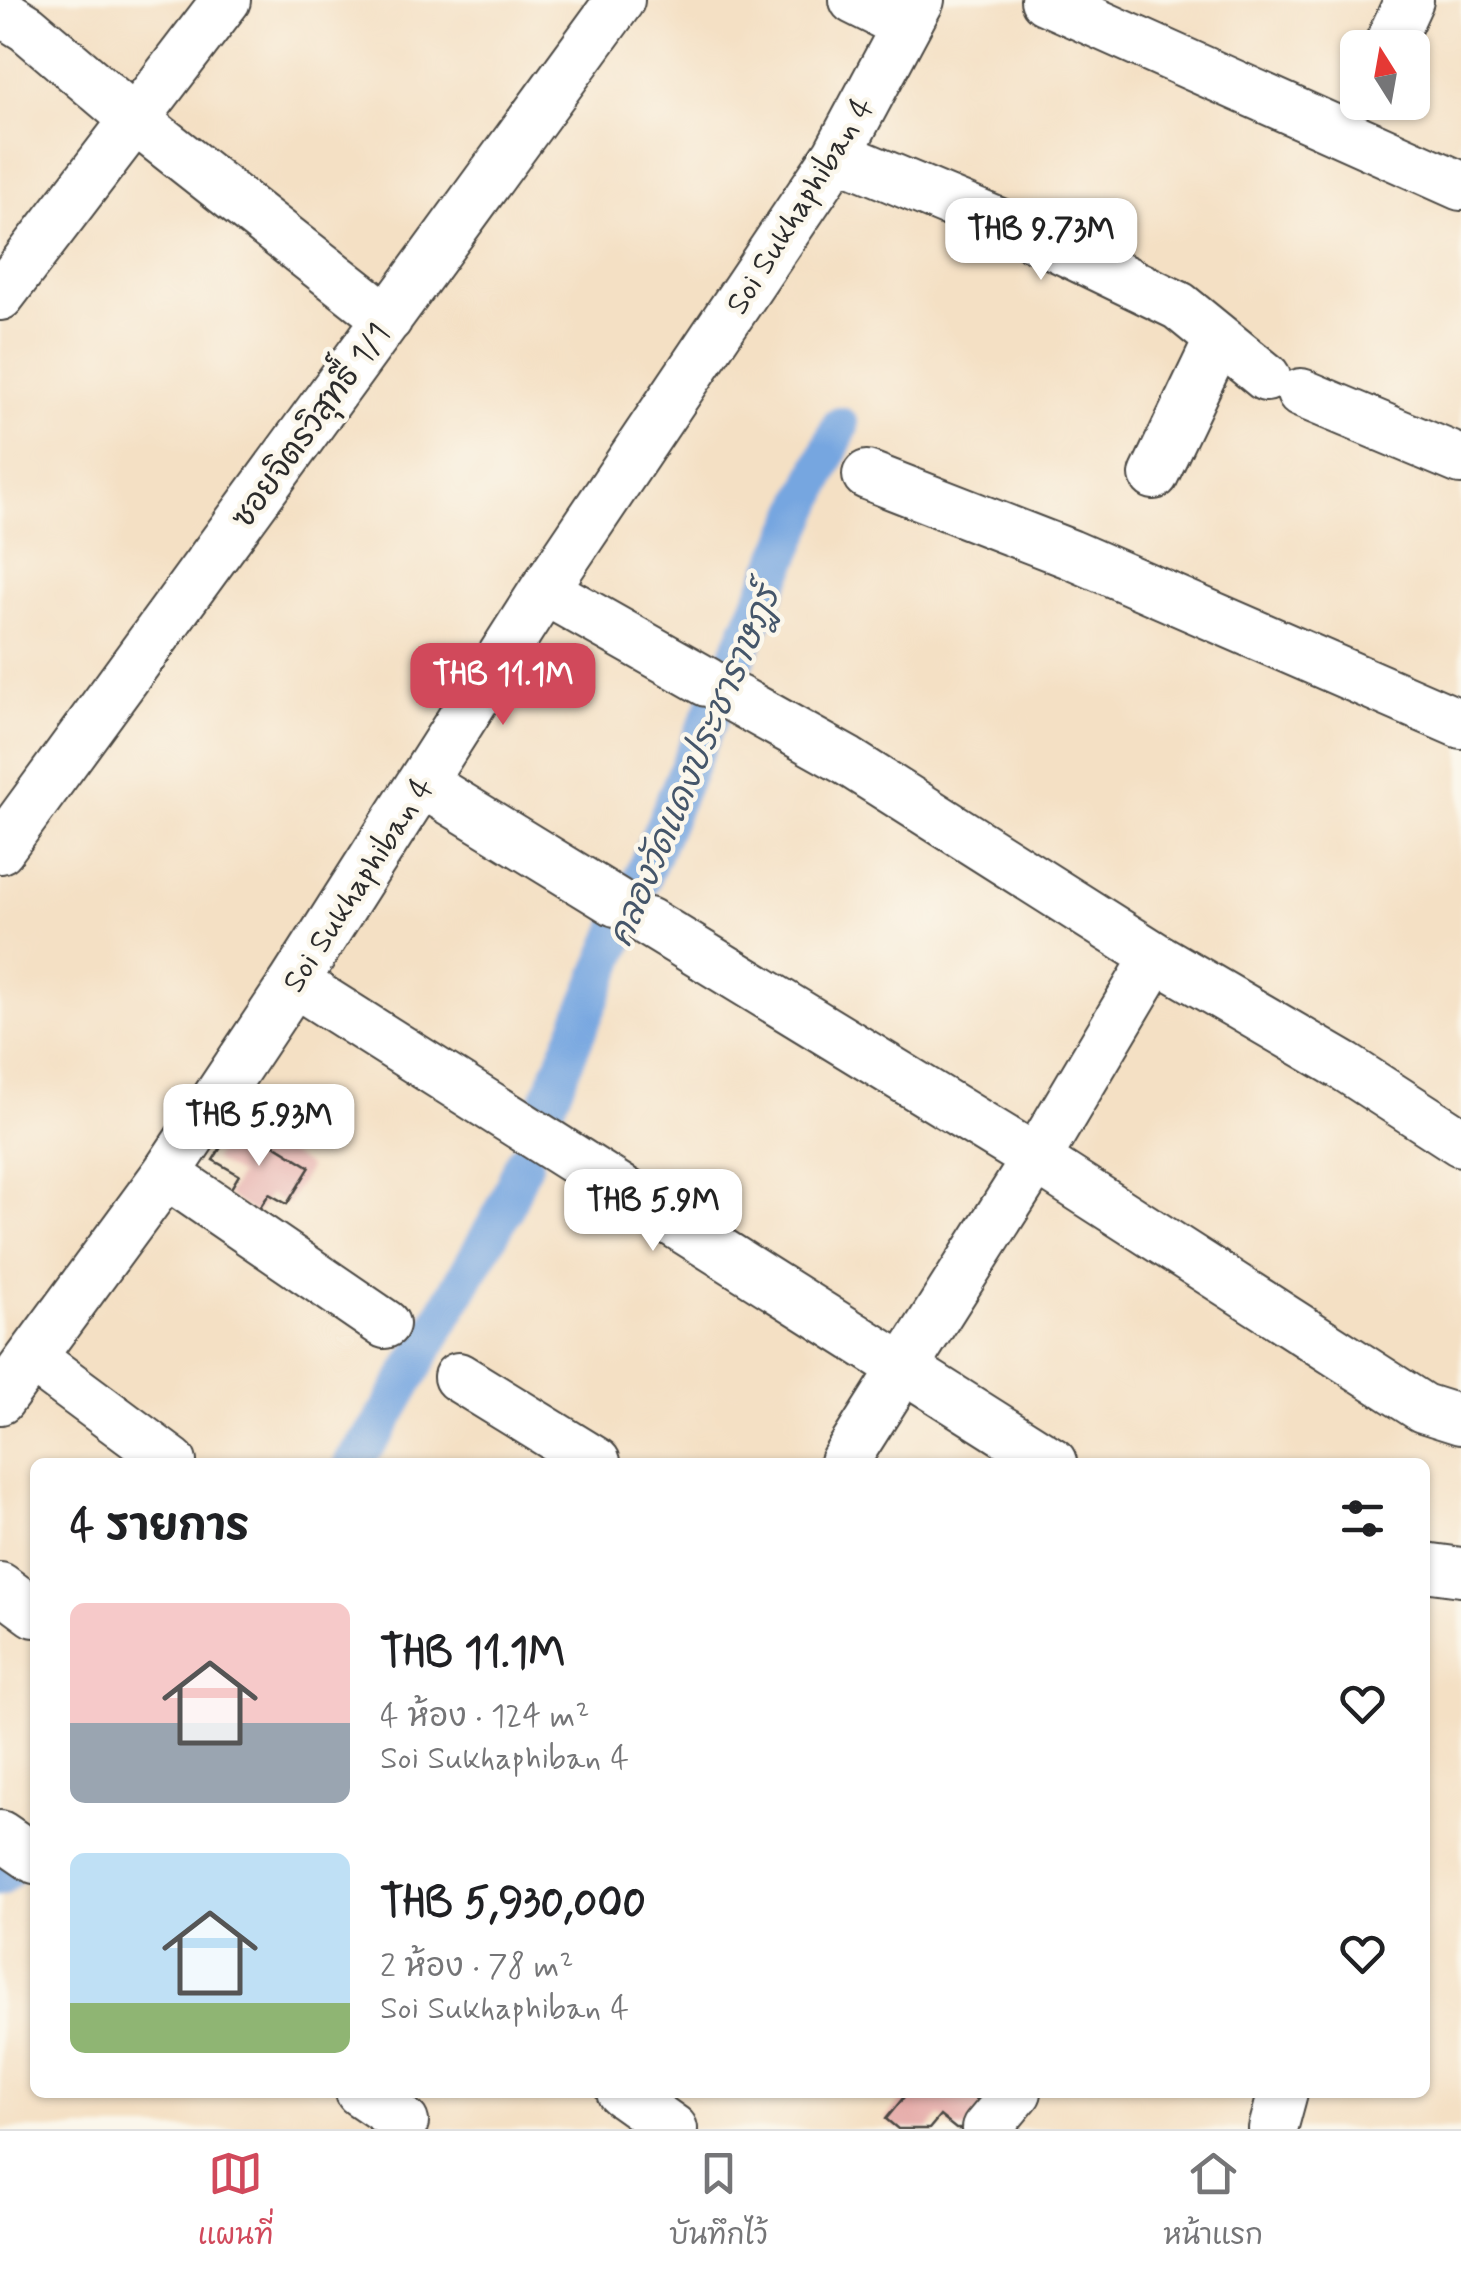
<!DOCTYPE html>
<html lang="th">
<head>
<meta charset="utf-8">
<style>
  body { margin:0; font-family:Mynerve,"Playpen Sans Thai",sans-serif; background:#f6f6f6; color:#202124; height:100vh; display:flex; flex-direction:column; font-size:38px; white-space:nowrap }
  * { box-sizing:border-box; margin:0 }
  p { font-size:32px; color:#757577 }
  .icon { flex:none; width:55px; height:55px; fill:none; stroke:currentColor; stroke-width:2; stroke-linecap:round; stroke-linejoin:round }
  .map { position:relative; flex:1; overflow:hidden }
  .details { position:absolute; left:30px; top:1458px; width:1400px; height:640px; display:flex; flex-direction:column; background:#fff; border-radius:15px; box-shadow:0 2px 8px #0004 }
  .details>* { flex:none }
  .needle { width:65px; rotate:349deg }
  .controls { position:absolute; left:1340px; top:30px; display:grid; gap:20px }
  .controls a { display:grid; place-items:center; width:90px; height:90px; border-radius:15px; background:#fff; box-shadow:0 2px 8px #0004; font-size:50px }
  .price { position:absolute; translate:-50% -85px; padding:0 22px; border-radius:20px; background:#fff; color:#222; font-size:32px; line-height:65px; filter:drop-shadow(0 2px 5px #0008) }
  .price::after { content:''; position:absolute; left:50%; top:60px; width:30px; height:22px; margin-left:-15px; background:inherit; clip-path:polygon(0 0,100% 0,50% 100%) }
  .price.on { background:#d1495b; color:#fff }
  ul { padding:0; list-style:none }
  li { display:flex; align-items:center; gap:30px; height:250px; padding:0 40px }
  li span { display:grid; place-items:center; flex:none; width:280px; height:200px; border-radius:15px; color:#555 }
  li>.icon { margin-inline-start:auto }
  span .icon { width:120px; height:120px; fill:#fffc; stroke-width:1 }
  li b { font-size:42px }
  h2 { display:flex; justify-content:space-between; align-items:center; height:120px; padding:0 40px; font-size:42px }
  .menu { display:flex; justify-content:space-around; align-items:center; height:140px; border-top:2px solid #e0e0e0; background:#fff; font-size:28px; color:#757577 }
  .menu a { display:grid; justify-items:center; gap:5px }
  .menu .on { color:#d1495b }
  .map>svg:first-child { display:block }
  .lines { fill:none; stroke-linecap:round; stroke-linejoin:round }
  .canal { stroke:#76a6e0; stroke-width:38 }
  .building { fill:#e6adaa }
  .minor-casing { stroke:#494642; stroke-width:52 }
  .minor { stroke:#fff; stroke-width:48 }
  .labels { text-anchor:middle; stroke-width:9; stroke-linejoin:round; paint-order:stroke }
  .street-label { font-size:32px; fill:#2b2b2b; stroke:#fbf7ec }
  .water-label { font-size:35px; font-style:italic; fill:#45566a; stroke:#fbf7ec }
</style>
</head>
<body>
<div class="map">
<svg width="1461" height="2129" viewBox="0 0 1461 2129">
  <rect width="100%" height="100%" fill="#fbf7ec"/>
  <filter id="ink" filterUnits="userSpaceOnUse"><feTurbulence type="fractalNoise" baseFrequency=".01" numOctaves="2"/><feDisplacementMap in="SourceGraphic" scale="20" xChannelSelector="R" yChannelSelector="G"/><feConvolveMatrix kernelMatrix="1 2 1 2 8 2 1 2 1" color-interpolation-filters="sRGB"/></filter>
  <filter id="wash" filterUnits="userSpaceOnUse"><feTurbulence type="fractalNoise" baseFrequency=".0048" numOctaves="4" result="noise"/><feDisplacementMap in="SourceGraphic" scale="40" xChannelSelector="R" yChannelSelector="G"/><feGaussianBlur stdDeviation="2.25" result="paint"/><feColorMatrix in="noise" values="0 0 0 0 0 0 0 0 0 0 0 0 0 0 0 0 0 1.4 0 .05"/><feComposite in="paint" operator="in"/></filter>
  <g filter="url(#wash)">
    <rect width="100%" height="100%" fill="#f4e0c4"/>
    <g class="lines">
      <!-- canal -->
      <path class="canal" d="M546,1106L696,749L840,426
        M353,1462L378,1429L504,1210L524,1161
        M0,1877L35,1842"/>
    </g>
    <g id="blocks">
      <!-- building -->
      <path class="building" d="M237,1122L310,1167L287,1204L269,1194L256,1214L227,1195L239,1175L213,1160Z
        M908,2092H968L985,2106L965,2129H956L940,2116L929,2129H898L886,2119Z"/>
    </g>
  </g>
  <g filter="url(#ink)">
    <use href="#blocks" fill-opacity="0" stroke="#494642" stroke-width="2.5"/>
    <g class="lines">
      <defs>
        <path id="minor" d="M854,0L906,26
          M1045,0L1461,186
          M0,11L27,28L135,120L388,319
          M1387,48L1409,0
          M837,155L1055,246L1179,306L1266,377
          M0,296L226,0
          M1301,393L1461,460
          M867,475L1070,554L1461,724
          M1154,475L1218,341
          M544,590L707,682
          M736,699L847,761L1156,957L1345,1067L1461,1142
          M422,783L616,902
          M0,849L620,0
          M648,922L1036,1159L1423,1408L1461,1420
          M294,982L1052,1462
          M166,1174L385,1324
          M32,1358L172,1462
          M458,1377L596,1462
          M0,1400L166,1174L294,982L544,590L837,155L920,0
          M844,1462L1036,1159L1156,957
          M1425,1567L1461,1572
          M0,1587L35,1613
          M0,1835L35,1859
          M360,2092L404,2122
          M621,2092L673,2129
          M986,2129L1017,2092
          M1273,2129L1283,2092"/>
      </defs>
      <!-- minor casing -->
      <use href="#minor" class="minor-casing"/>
      <!-- minor -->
      <use href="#minor" class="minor"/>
    </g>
  </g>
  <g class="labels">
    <!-- street labels -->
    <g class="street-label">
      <text transform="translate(799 205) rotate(-58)" y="11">Soi Sukhaphiban 4</text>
      <text transform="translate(310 425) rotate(-54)" y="11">ซอยจิตรวิสุทธื์ 1/1</text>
      <text transform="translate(357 884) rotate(-57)" y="11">Soi Sukhaphiban 4</text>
    </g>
    <!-- water labels -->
    <g class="water-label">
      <text transform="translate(693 766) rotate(-67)" y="12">คลองวัดแดงประชาราษฎร์</text>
    </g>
  </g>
</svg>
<div class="controls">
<a><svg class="needle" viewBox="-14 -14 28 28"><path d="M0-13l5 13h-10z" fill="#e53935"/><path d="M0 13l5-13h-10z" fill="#757577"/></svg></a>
</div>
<b class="price" style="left:1041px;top:283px">THB 9.73M</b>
<b class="price on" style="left:503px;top:728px">THB 11.1M</b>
<b class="price" style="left:259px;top:1169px">THB 5.93M</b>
<b class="price" style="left:653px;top:1254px">THB 5.9M</b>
<section class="details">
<h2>4 รายการ<svg class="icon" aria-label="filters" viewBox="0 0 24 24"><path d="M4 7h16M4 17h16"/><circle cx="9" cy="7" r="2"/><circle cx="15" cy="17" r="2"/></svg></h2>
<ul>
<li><span style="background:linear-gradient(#f6c9c9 60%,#9aa5b1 0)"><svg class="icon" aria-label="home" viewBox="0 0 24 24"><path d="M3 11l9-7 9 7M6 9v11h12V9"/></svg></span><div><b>THB 11.1M</b><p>4 ห้อง · 124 m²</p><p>Soi Sukhaphiban 4</p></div><svg class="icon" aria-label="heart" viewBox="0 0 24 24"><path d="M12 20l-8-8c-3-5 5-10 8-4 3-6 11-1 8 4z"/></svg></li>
<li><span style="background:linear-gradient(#bfe0f5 75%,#8fb573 0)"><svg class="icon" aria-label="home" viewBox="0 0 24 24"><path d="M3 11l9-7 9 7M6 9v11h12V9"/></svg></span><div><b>THB 5,930,000</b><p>2 ห้อง · 78 m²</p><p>Soi Sukhaphiban 4</p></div><svg class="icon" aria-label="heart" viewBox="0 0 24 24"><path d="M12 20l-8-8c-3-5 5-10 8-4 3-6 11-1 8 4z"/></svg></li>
</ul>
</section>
</div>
<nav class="menu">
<a class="on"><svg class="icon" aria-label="map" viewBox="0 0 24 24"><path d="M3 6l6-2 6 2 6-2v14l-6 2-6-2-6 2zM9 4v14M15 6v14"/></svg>แผนที่</a>
<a><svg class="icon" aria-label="saved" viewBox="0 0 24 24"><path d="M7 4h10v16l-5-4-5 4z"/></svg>บันทึกไว้</a>
<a><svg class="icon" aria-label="home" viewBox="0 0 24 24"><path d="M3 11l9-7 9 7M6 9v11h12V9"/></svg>หน้าแรก</a>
</nav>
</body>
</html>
